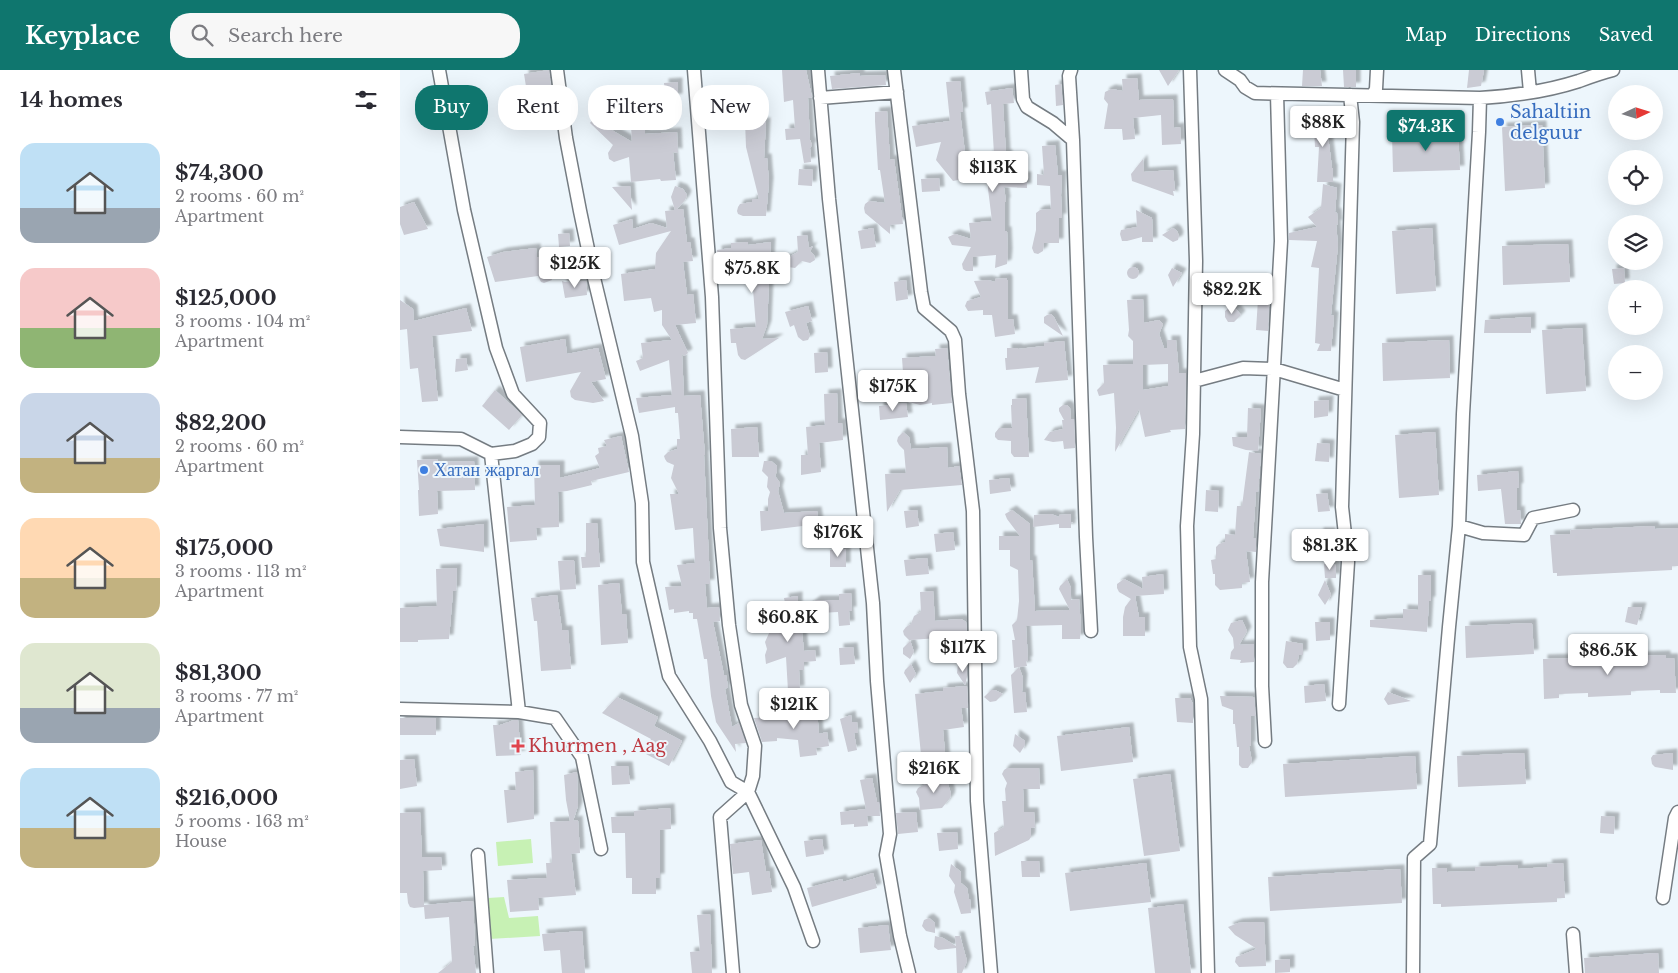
<!DOCTYPE html>
<html lang="en">
<head>
<meta charset="utf-8">
<style>
  body { margin:0; font-family:"Libre Baskerville",serif; background:#f7f7f7; color:#2b2b33; height:100vh; display:flex; flex-direction:column; font-size:19px; white-space:nowrap }
  * { box-sizing:border-box; margin:0 }
  p { font-size:16px; color:#7c7c81 }
  .icon { flex:none; width:28px; height:28px; fill:none; stroke:currentColor; stroke-width:2; stroke-linecap:round; stroke-linejoin:round }
  .map { position:relative; flex:1; overflow:hidden }
  .sheet { display:flex; flex-direction:column; background:#fff; width:400px }
  .sheet>* { flex:none }
  .top-card { position:absolute; left:15px; top:15px; width:475px; height:45px; display:flex; gap:10px }
  .needle { width:32px; rotate:86deg }
  .tools { position:absolute; left:1208px; top:15px; display:grid; gap:10px }
  .tools a { display:grid; place-items:center; width:55px; height:55px; border-radius:50%; background:#fff; box-shadow:0 5px 20px #0002; font-size:25px }
  .price { position:absolute; translate:-50% -42px; padding:0 11px; border-radius:5px; background:#fff; color:#222; font-size:16px; line-height:32px; filter:drop-shadow(0 1px 2px #0008) }
  .price::after { content:''; position:absolute; left:50%; top:30px; width:15px; height:11px; margin-left:-8px; background:inherit; clip-path:polygon(0 0,100% 0,50% 100%) }
  .price.selected { background:#0f766e; color:#fff }
  ul { padding:0; list-style:none }
  li { display:flex; align-items:center; gap:15px; height:125px; padding:0 20px }
  li span { display:grid; place-items:center; flex:none; width:140px; height:100px; border-radius:15px; color:#555 }
  li>.icon { margin-inline-start:auto }
  span .icon { width:60px; height:60px; fill:#fffc; stroke-width:1 }
  li b { font-size:21px }
  h2 { display:flex; justify-content:space-between; align-items:center; height:60px; padding:0 20px; font-size:21px }
  .tag { padding:0 18px; border-radius:20px; background:#fff; box-shadow:0 5px 20px #0002; font-size:18px; line-height:45px }
  .tag.selected { background:#0f766e; color:#fff }
  header { display:flex; align-items:center; gap:30px; box-sizing:border-box; height:70px; padding:0 25px; background:#0f766e; color:#fff }
  header strong { font-size:24px }
  nav { display:flex; gap:28px; margin-inline-start:auto; font-size:18px }
  .search { width:350px; height:45px; background:#f7f7f7; display:flex; align-items:center; gap:12px; box-sizing:border-box; padding:0 18px; border-radius:20px; color:#7c7c81; font-size:19px }
  main { display:flex; flex:1; min-height:0 }
  .map>svg:first-child { display:block }
  .green { fill:#c7f1b4 }
  .building { fill:#cacbd4; fill-rule:evenodd; filter:url(#shadow) }
  .lines { fill:none; stroke-linecap:round; stroke-linejoin:round }
  .minor-casing { stroke:#757c82; stroke-width:15 }
  .minor { stroke:#fff; stroke-width:12 }
  .shop-dot { fill:#3f7fe0; stroke:#edf6fc; stroke-width:2 }
  .health-dot { fill:#e0444e; stroke:#edf6fc; stroke-width:2 }
  .labels { text-anchor:middle; stroke-width:4; stroke-linejoin:round; paint-order:stroke }
  .shop-label { font-size:18px; fill:#366cbe; stroke:#edf6fc; text-anchor:start }
  .health-label { font-size:18px; fill:#be3a42; stroke:#edf6fc; text-anchor:start }
</style>
</head>
<body>
<header>
<strong>Keyplace</strong>
<div class="search"><svg class="icon" aria-label="search" viewBox="0 0 24 24"><circle cx="10" cy="10" r="6"/><path d="M15 15l6 6"/></svg>Search here</div>
<nav><a>Map</a><a>Directions</a><a>Saved</a></nav>
</header>
<main>
<section class="sheet">
<h2>14 homes<svg class="icon" aria-label="filters" viewBox="0 0 24 24"><path d="M4 7h16M4 17h16"/><circle cx="9" cy="7" r="2"/><circle cx="15" cy="17" r="2"/></svg></h2>
<ul>
<li><span style="background:linear-gradient(#bfe0f5 65%,#9aa5b1 0)"><svg class="icon" aria-label="home" viewBox="0 0 24 24"><path d="M3 11l9-7 9 7M6 9v11h12V9"/></svg></span><div><b>$74,300</b><p>2 rooms · 60 m²</p><p>Apartment</p></div></li>
<li><span style="background:linear-gradient(#f6c9c9 60%,#8fb573 0)"><svg class="icon" aria-label="home" viewBox="0 0 24 24"><path d="M3 11l9-7 9 7M6 9v11h12V9"/></svg></span><div><b>$125,000</b><p>3 rooms · 104 m²</p><p>Apartment</p></div></li>
<li><span style="background:linear-gradient(#c9d6e8 65%,#c2b280 0)"><svg class="icon" aria-label="home" viewBox="0 0 24 24"><path d="M3 11l9-7 9 7M6 9v11h12V9"/></svg></span><div><b>$82,200</b><p>2 rooms · 60 m²</p><p>Apartment</p></div></li>
<li><span style="background:linear-gradient(#ffd9b3 60%,#c2b280 0)"><svg class="icon" aria-label="home" viewBox="0 0 24 24"><path d="M3 11l9-7 9 7M6 9v11h12V9"/></svg></span><div><b>$175,000</b><p>3 rooms · 113 m²</p><p>Apartment</p></div></li>
<li><span style="background:linear-gradient(#dfe7d0 65%,#9aa5b1 0)"><svg class="icon" aria-label="home" viewBox="0 0 24 24"><path d="M3 11l9-7 9 7M6 9v11h12V9"/></svg></span><div><b>$81,300</b><p>3 rooms · 77 m²</p><p>Apartment</p></div></li>
<li><span style="background:linear-gradient(#bfe0f5 60%,#c2b280 0)"><svg class="icon" aria-label="home" viewBox="0 0 24 24"><path d="M3 11l9-7 9 7M6 9v11h12V9"/></svg></span><div><b>$216,000</b><p>5 rooms · 163 m²</p><p>House</p></div></li>
</ul>
</section>
<div class="map">
<svg width="1278" height="903" viewBox="0 0 1278 903">
  <defs>
    <filter id="shadow"><feDropShadow dx="4.5" dy="-4.5" stdDeviation="1" flood-color="#0004"/></filter>
  </defs>
  <rect width="100%" height="100%" fill="#edf6fc"/>
  <!-- green -->
  <path class="green" d="M131,769L133,793L98,796L96,772Z
    M104,827L109,848L138,846L140,866L89,869L88,828Z"/>
  <!-- building -->
  <path class="building" d="M149,0L153,31L129,35L124,4Z
    M382,0H406L412,27L408,28L410,70L412,75L410,78L411,92L404,93L400,69L386,70L385,59L395,58L393,30L384,32Z
    M759,0H779L768,16Z
    M903,0H920L922,16H902Z
    M943,0H956V17H944Z
    M1069,0H1084L1081,16L1067,18Z
    M460,3V6L485,5L486,15L432,19L430,6Z
    M737,8L739,30L773,29L774,58L780,57L781,74L762,75L761,45L733,48L735,69L723,70L722,59H704L708,34L704,29L705,22L711,19L723,21L722,9Z
    M560,11L563,42H560L566,91L561,92L564,109L553,111L536,90L541,72L516,77L512,56L550,51L546,12Z
    M278,12V28L266,29L264,13Z
    M661,14L663,35L656,36L655,15Z
    M612,18L614,33L603,34L606,84H608L607,105L627,106V118L604,117L606,132H605V161H607L608,183L607,194L595,198L596,185L573,187V201H566L563,199L562,194L571,177L552,175L548,167L555,164L571,169L569,153L592,151L588,119L589,84H594L591,34L587,35L585,22Z
    M204 37a6 6 0 1 1 12 0a6 6 0 1 1-12 0Z
    M487,41L490,90L494,89L503,154L490,155V164L465,143L464,138L465,134L469,131L485,133L480,100H478L475,51V42Z
    M913,42H925L932,98H933V112H917L919,77H915Z
    M193,49L232,72L231,56L245,55V64L277,62L278,83L273,82L276,110L261,111L260,109L231,112L229,87L214,92L209,89L208,83L213,75L190,53Z
    M345,51L366,52L364,88H367L369,112L366,146H343L338,144L337,141L338,137L340,134L352,132V129H359L346,77Z
    M1142,55L1145,118L1105,121L1102,57Z
    M1058,62L1060,100L993,102L992,64Z
    M655,75L658,105H662L661,125L662,148H659V173H644L643,181L638,184L634,183L632,178L636,160V143L640,140L651,139L650,116L637,115V104L644,105L642,76Z
    M743,89L744,102L773,100L775,121H773L774,126L732,111L731,104Z
    M399,99L413,100L412,116L398,115Z
    M539,108L540,121L522,122L521,109Z
    M923,114L937,118L935,142L937,143L938,155L936,154L938,175L931,245L934,246L931,281H917L920,274L915,273L919,198L911,197L917,171L889,170V163L917,157L908,147L921,138Z
    M230,116L232,140L212,117Z
    M275,116L283,119L287,125L285,130L277,139H283L287,172H290L293,191L283,192L287,225L293,224L296,253L275,255L288,283L284,286L282,284L284,326L300,325L305,385H304L309,490L310,514H305L307,538L319,537L320,551L313,552L324,605H326L328,617L325,619L332,657L339,653L346,673L335,674L336,682L316,652L311,626L307,589H304L297,549H293V543H289V541L274,543V539L269,540L265,517L282,516L277,495L295,493L293,458L275,460L270,424H279L271,408L274,395L267,392L265,389L264,386L268,382L277,379V369H280L278,343H275V337L239,343L236,328L272,325L269,290L240,301L236,291L243,288L241,273L272,270L262,255V240L254,242L251,228L224,231L221,204L255,199L256,183L271,161L219,175L213,155L232,149L233,159L251,153L267,158L265,141L275,140L271,127Z
    M14,132L28,159L4,165L0,154V137Z
    M736,140L752,148L753,172H742V167L727,171H722L720,164L721,160L737,157Z
    M473,158L476,177L461,179L458,161Z
    M773,158L777,161L779,166L778,170L773,172L762,165Z
    M1032,158L1036,221L996,224L992,161Z
    M169,163L170,176L159,177L158,164Z
    M407,165L409,178L413,176L410,181L414,185L415,190L410,193L402,191L395,198L388,197L381,191L398,182L397,166Z
    M348,172V175L371,172L367,255L362,269L379,268L345,290L341,289L338,285L336,273H331L330,259L356,257L352,207L332,212L345,186L318,188L317,180L331,178V173Z
    M1168,174L1170,212L1103,215L1102,176Z
    M136,178L137,187H139L140,198L152,205H150L152,210L144,213L141,212L138,206L95,212L87,187L103,182Z
    M727 203a6 6 0 1 1 12 0a6 6 0 1 1-12 0Z
    M772,198L782,203L773,217L768,205Z
    M1224,198L1225,213L1214,214L1212,199Z
    M607,208V210H608V249H613L615,264L595,267L592,245H583V240L568,241L565,236L567,231L581,227L574,211L588,210L595,212V209Z
    M506,210L508,229L496,231L494,212Z
    M162,211L165,212L186,211L187,225L165,228Z
    M859,214H870L868,261L856,260Z
    M743,229L744,253L759,250L763,254L759,264L764,278H767V270H776L779,303H786L785,359L770,360L771,362L745,367L739,339L715,382L716,358L714,323L699,326L697,320L704,313L703,295L733,294V271L728,266L729,260L727,230ZM768,294V316L743,320V295Z
    M0,230L13,239L14,251L66,238L72,261L32,266L38,331L22,332L18,298L10,299L7,259L0,260Z
    M408,236L412,251L406,253L410,266L408,270L403,271L398,267L394,255L390,257L385,242Z
    M829,238L836,239L841,245L834,252H828L825,247V241Z
    M651,244L654,247L663,266L644,253V247L647,245Z
    M1131,247V263H1084L1085,250Z
    M1182,258L1186,321L1146,324L1142,260Z
    M165,269L167,284L198,278L206,309L191,312L204,331L193,333L175,330L171,327L170,321L181,302L126,312L120,277Z
    M1049,270L1050,308L983,311L982,273Z
    M664,271L668,310L635,313L639,297L606,300L605,288H607V278H618V279L644,276V273Z
    M547,278L552,333L532,335V333L520,335L505,331L502,288L536,286L535,279Z
    M427,282L428,302L415,303L414,283Z
    M66,288L68,300L55,302L56,289Z
    M95,320L122,345L109,360L82,336Z
    M437,323L438,353H442L443,370L419,373L421,402L401,405V385H408L406,357L425,355L424,324Z
    M626,328L629,387H614L611,383V371L598,370L595,367V363L599,358H612L611,335H612V329Z
    M929,330L928,346L914,348V331Z
    M506,333L508,347L480,350L479,336Z
    M663,335H667L670,338L671,349H674L675,378L664,379L663,371L653,372L644,370L650,362L663,359L662,350H664L659,341V338Z
    M848,338L861,339L858,381L846,380L833,376L832,367H847Z
    M357,357L359,387H332L331,359Z
    M503,362L509,367L511,379L547,377L548,398L559,396L562,415L500,420L487,442L485,404L506,403L504,380L499,375L497,371L498,367Z
    M1035,362L1039,425L999,428L995,365Z
    M221,366L229,402L191,411L192,415L167,421L158,422L159,457L136,458L137,470L110,472L107,437L135,435L134,395H160V408L200,398L195,386L199,383L198,378L207,376L204,370Z
    M917,373L930,374L929,392L915,391Z
    M849,382L861,384L858,422H856L853,468H856V482L846,481L850,512L842,513V518L820,520L815,515V504H813L811,490L816,489V477L819,474L825,472V464L835,465L837,436H842Z
    M37,389L38,392L74,391L75,420L37,421L38,444L19,446L18,420H19L17,390Z
    M364,391H371L377,396V401L375,406L380,413L378,421L384,443L417,441L419,454L361,461L360,441H368V429L370,422L367,417L368,407L362,401Z
    M1118,401L1119,417L1117,418V441L1120,440L1121,454H1105L1101,419L1078,421L1077,405Z
    M609,408L611,421L590,424L589,410Z
    M806,420L819,421L818,442L805,441Z
    M927,423L930,441L918,442L916,424Z
    M517,440L519,456L506,458L504,441Z
    M612,440L630,454V490H632L635,541L670,540L659,519L660,516L667,509L671,518V530L679,529L681,558L680,569H662V555L626,556L628,591H626L627,596L619,597L623,608L622,622H625L627,642L614,643L611,605L619,597L614,598L612,570H615L612,555L617,550L619,531L618,500L610,496V480H599V466H620L607,449L605,444Z
    M651,444L659,447V445L671,444V452L673,453H671V458H659V454L633,457L634,445Z
    M186,453H197L200,497L182,498L181,487H186Z
    M84,454V482L40,476L37,459Z
    M1254,456L1255,459L1278,458V496H1272V500L1157,506V503H1153L1150,465L1170,464L1171,460Z
    M553,462L555,480L536,482L534,464Z
    M919,462H931L930,485H918Z
    M446,479V497H430V480Z
    M527,488L529,504L506,506L504,490Z
    M174,490L176,519L160,520L158,491Z
    M924,494L936,495V508H925Z
    M57,498L56,521H53L49,569L18,570V572H0V538L37,536L36,499Z
    M763,504L764,524L735,526L739,547H745V566H723V547L725,537L731,529L719,522L717,518V514L724,509L743,519L742,507Z
    M1018,505H1031V531H1029L1027,562L970,557V550L1003,548V539L1018,540Z
    M925,510L931,525L925,535L918,525Z
    M219,513L222,544H226L228,573L201,575L198,515Z
    M533,521L535,551L561,549L566,552L567,564L556,569L560,581V590L551,586L549,584L552,567L510,570L514,582L510,589L503,584V578L510,571L504,565L503,561L506,557L511,554L514,546L521,542L520,522Z
    M451,523L452,541H449L450,555L439,556L438,542L420,543L407,537L416,530H439V524Z
    M157,525L162,560H168L171,599L141,601L137,551H134L131,528Z
    M398,526V545L400,544L404,581L415,580L416,591L404,592V600H399L400,620L388,621L386,587L366,594L365,585L367,579L365,572L370,561L364,555V552L366,548L370,547L389,554L384,528Z
    M1228,537H1242L1237,555L1225,552Z
    M842,550L847,561L839,575L854,574V592L840,593L841,590L830,589L831,582L834,578L833,568L828,560L831,553Z
    M915,552H930V570L916,571Z
    M1132,553L1134,584L1066,588L1065,556Z
    M886,571L903,574V585H899L897,594L893,598H887L883,593Z
    M453,577L455,594L440,595L439,578Z
    M1266,585V588H1274L1276,623H1260V620L1231,621V625L1188,627V623L1159,624V628L1144,629L1143,589Z
    M511,594L516,604L510,613L504,603L505,600Z
    M558,594L567,597V607L565,615L557,603Z
    M924,614L926,631L905,633L904,616Z
    M567,616L568,638H561L564,657L543,660L546,693L522,695L515,624L543,621V618Z
    M591,620H595L603,624L596,631L590,632L584,627Z
    M988,622L1011,631L988,635L984,629Z
    M820,626L854,627L856,646H851V676H849L852,692L848,698H842L839,695V677H837L835,654H833V640L822,636Z
    M217,627L258,647L254,656L282,671L269,696L244,683L251,669L202,643Z
    M775,628H790L793,634V653L777,652Z
    M388,636L395,643L417,640L419,664L427,662L429,676L416,678L417,685L400,687L398,670L377,668V671L362,672L354,648L378,646Z
    M451,645L452,652H457L458,663H454L457,680L448,682L440,649Z
    M0,648H36V665H0Z
    M114,650H118L121,685L96,686L93,655H100Z
    M729,657L733,692L661,701L657,666Z
    M615,664L625,671V675L620,683L613,676Z
    M1124,683L1126,714L1058,717L1057,686Z
    M1273,683V700L1255,697L1252,694L1251,688L1253,685Z
    M1015,686L1017,719L885,727L883,694Z
    M14,689L17,716L0,719V690Z
    M211,696H228L230,714L212,715Z
    M607,698H639L640,719H623L624,742H634L635,757L631,758V767L629,770L595,786L594,763L604,757L602,731H606L605,719L607,713L602,704L604,700Z
    M133,700L134,749L107,753L104,720H116L115,702Z
    M177,702L178,736L173,751L178,750L180,783L171,784L176,825L138,828L139,840L110,842L107,810L147,808L146,793H152L150,752L170,751L166,730L164,705Z
    M545,704L551,724L550,728L542,738L520,740L519,728L516,722L518,718Z
    M770,704L780,781L744,786L733,709Z
    M472,708L477,732H479L480,746H467L468,756L454,757V754L441,755L440,742L466,739L460,710Z
    M270,738L271,759L260,760V808H256V824H232V808H226L225,763H212L211,747L234,746V741Z
    M20,742L22,787H41L42,800L23,801L24,835L73,831L75,875L73,876L76,903H38L52,892L49,847L25,849L24,837L14,838L10,837L8,833L7,823H0V743Z
    M516,742L518,762L498,764L496,743Z
    M1201,746L1215,747L1214,764L1200,763Z
    M557,762L558,779L539,781L537,763Z
    M422,769L424,784L406,787L404,771Z
    M361,770L366,802L369,801L372,822L352,825L349,802L333,804L330,774Z
    M621,791H639L640,807H622Z
    M746,793L751,832L670,841L665,803Z
    M1163,793L1165,828H1157V832L1041,837V834H1033L1032,798H1047V802L1075,801V797L1118,795V799L1148,797L1147,794Z
    M551,794L561,802V813L567,818L569,829H570L571,843L561,844L554,822L555,815L549,806Z
    M1000,799L1002,833L870,841L868,807Z
    M473,803L477,818L412,837L407,818L442,809L443,812Z
    M783,834L791,903H755L748,838Z
    M310,844L312,903H292L290,882L300,881L297,845Z
    M529,848L535,853V863L526,861L522,856L524,850Z
    M851,852H864L866,896L839,897L835,892L836,887L857,879L835,865L828,857L838,853Z
    M488,855L491,880L460,883L458,858Z
    M182,861L185,903H162L160,880L144,881L142,864Z
    M535,866L543,868L556,876L555,866H560L567,891L562,903H557L556,878L538,880L534,877Z
    M1258,883L1259,903H1185L1184,888Z
    M890,889V902L875,903V890Z"/>
  <g class="lines">
    <defs>
      <path id="minor" d="M157,0L166,68L180,141L194,208L232,366L242,433L243,492L269,606L310,671L331,712L348,722L394,817L413,871
        M294,0L312,227L320,458L329,555L341,635L355,676L353,706L348,722L320,747L333,903
        M418,0L429,129L473,533L477,611L490,764L486,785L500,866L509,903
        M494,0L521,222L524,238L551,261L555,270L559,324L573,441L577,731L591,903
        M621,0L623,29L627,37L653,53L673,70
        M671,0L669,6L673,70L686,467L691,561
        M790,0L796,191L793,364L787,456L790,577L801,629L808,903
        M825,0L840,10L845,17L855,23L1080,28C1113,26 1148,21 1179,11C1190,7 1201,3 1213,0
        M1128,0L1130,22
        M973,25L976,19L977,0
        M420,28L497,22
        M794,311L843,298L874,299L945,320
        M0,367L61,369L91,384L115,381L132,374L139,367L140,353L113,324L96,278L64,140L39,0
        M91,384L119,642
        M1059,456L1083,463L1124,465L1133,448L1173,440
        M939,634L948,492L942,437L953,52L950,25
        M0,639L119,642L155,648L182,687L201,779
        M865,671L862,616V512L881,171L877,24
        M78,785L87,903
        M1263,828L1275,748L1278,742
        M1173,864L1176,903
        M1013,903L1014,788L1030,774L1049,557L1059,456L1063,344L1079,62L1080,28"/>
    </defs>
    <!-- minor casing -->
    <use href="#minor" class="minor-casing"/>
    <!-- minor -->
    <use href="#minor" class="minor"/>
  </g>
  <!-- markers -->
  <g class="shop-dot">
    <circle cx="1100" cy="52" r="5"/>
    <circle cx="24" cy="400" r="5"/>
  </g>
  <path class="health-dot" d="M115.5 668.5h5v5h5v5h-5v5h-5v-5h-5v-5h5z"/>
  <g class="labels">
    <!-- shop labels -->
    <g class="shop-label">
      <text x="1110" y="48">Sahaltiin<tspan x="1110" dy="21">delguur</tspan></text>
      <text x="34" y="406">Хатан жаргал</text>
    </g>
    <!-- health labels -->
    <g class="health-label">
      <text x="128" y="682">Khurmen , Aag</text>
    </g>
  </g>
</svg>
<div class="tools">
<a><svg class="needle" viewBox="-14 -14 28 28"><path d="M0-13l5 13h-10z" fill="#e53935"/><path d="M0 13l5-13h-10z" fill="#7c7c81"/></svg></a>
<a><svg class="icon" aria-label="locate" viewBox="0 0 24 24"><circle cx="12" cy="12" r="6"/><path d="M12 2v4M12 18v4M2 12h4M18 12h4"/></svg></a>
<a><svg class="icon" aria-label="layers" viewBox="0 0 24 24"><path d="M12 4l9 5-9 5-9-5zM3 14l9 5 9-5"/></svg></a>
<a>+</a>
<a>−</a>
</div>
<b class="price" style="left:923px;top:78px">$88K</b>
<b class="price selected" style="left:1026px;top:82px">$74.3K</b>
<b class="price" style="left:593px;top:123px">$113K</b>
<b class="price" style="left:175px;top:219px">$125K</b>
<b class="price" style="left:352px;top:224px">$75.8K</b>
<b class="price" style="left:832px;top:245px">$82.2K</b>
<b class="price" style="left:493px;top:342px">$175K</b>
<b class="price" style="left:438px;top:488px">$176K</b>
<b class="price" style="left:930px;top:501px">$81.3K</b>
<b class="price" style="left:388px;top:573px">$60.8K</b>
<b class="price" style="left:563px;top:603px">$117K</b>
<b class="price" style="left:1208px;top:606px">$86.5K</b>
<b class="price" style="left:394px;top:660px">$121K</b>
<b class="price" style="left:534px;top:724px">$216K</b>
<div class="top-card">
<a class="tag selected">Buy</a>
<a class="tag">Rent</a>
<a class="tag">Filters</a>
<a class="tag">New</a>
</div>
</div>
</main>
</body>
</html>
